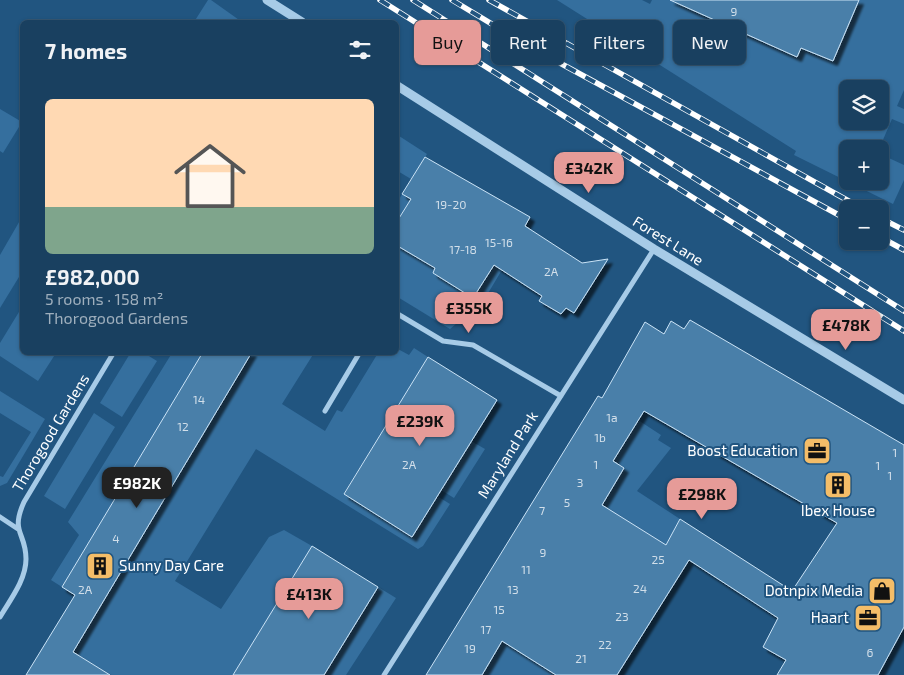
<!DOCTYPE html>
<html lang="en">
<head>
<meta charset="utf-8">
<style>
  body { margin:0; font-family:"Exo 2",sans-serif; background:#264b69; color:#f1f3f6; height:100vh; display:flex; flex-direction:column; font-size:19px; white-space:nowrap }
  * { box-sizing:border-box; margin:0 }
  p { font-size:16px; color:#9fafbd }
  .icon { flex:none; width:28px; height:28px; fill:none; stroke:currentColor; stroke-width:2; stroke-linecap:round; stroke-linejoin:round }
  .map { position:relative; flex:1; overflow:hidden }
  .panel { position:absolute; left:20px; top:20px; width:379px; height:335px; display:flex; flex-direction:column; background:#194060; border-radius:8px; box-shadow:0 1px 4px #0004,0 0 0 1px #375975 }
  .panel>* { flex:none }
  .banner { position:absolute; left:414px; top:20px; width:415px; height:45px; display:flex; gap:10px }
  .buttons { position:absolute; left:839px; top:80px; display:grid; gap:10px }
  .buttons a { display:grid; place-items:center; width:50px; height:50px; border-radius:8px; background:#194060; box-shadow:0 1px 4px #0004,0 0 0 1px #375975; font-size:25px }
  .price { position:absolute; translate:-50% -42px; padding:0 11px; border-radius:10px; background:#e69b98; color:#111; font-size:16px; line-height:32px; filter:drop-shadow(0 1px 2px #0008) }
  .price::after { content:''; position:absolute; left:50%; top:30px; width:15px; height:11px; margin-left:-8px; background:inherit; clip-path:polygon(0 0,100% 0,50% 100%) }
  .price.on { background:#222; color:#fff }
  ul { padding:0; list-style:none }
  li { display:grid; align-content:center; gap:10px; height:265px; padding:0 25px }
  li+li { border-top:1px solid #375975 }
  li span { display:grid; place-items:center; height:155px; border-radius:8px; color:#555 }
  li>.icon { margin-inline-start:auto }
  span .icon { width:90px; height:90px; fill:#fffc; stroke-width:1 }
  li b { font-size:21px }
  h2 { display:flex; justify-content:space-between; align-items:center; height:60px; padding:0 25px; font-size:21px }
  .tag { padding:0 18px; border-radius:8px; background:#194060; box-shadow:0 1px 4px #0004,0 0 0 1px #375975; font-size:18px; line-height:45px }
  .tag.on { background:#e69b98; color:#111 }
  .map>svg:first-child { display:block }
  .green { fill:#356f9e; fill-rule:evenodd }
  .building { fill:#4a7fa9; stroke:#cae3f6; fill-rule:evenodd; filter:url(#shadow) }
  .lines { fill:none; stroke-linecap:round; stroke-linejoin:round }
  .minor { stroke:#a7cbe7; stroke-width:5 }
  .tertiary { stroke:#a7cbe7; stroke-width:9 }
  .rail-casing { stroke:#fff; stroke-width:5.5 }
  .rail { stroke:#215580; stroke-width:4; stroke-dasharray:11; stroke-linecap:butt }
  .labels { text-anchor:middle; stroke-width:4; stroke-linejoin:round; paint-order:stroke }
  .number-label { font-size:12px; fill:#d2dfea }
  .street-label { font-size:15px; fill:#fff; stroke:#215580 }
  .poi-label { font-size:15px; fill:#fff; stroke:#215580; text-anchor:end }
</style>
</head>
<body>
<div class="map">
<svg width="904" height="675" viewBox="0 0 904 675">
  <defs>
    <filter id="shadow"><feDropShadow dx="4.5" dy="4.5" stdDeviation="1" flood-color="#0009"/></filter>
  </defs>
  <rect width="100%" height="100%" fill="#215580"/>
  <!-- green -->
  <path class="green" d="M208,0H211L242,22H194Z
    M557,0H642L650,4L652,0H675L674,2L702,14L708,0H731L721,23L749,35L814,20L818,55L833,61L859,0H904V90L897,106L904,109V124L892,119L879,149H848V181H880V154L904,165V180L893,204L794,155L796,151ZM848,89H880V121H848Z
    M0,109L22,122L3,153L0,151Z
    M396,134L427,154L411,179L396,170Z
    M402,194L411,199L396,223V205Z
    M22,217V272L0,308V255Z
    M460,228L433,273L473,298L502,253L509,258L484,300L450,329L396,296V245L426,262Z
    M22,307V352L56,353L38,381L0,356V343Z
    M396,348L409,355L414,348L428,357L344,493L412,536L437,496L450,504L423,546L418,549L256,449L175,581L221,609L269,537L284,530L312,546L233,675H110L49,637L76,595L108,592L253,353H314L282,404L325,431L337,410L342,412L378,353L396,352Z
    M131,352L144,353L157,361L122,417L100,403Z
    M172,353H203L62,587L51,580L79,535L68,522Z
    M0,391L45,419L7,483L0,486V476L3,477L31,432L0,413Z
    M94,413L115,427L65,509L44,496Z
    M638,420L661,435L658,440L671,448L637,491L680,519L666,545L645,532L556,675H481L502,641L514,648L624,468L613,461Z
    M471,441L485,449L454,498L441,490Z
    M378,587L396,598L346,675H324Z"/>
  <!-- building -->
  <path class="building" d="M670,0H859L833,61L801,48L797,57Z
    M425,157L530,217L525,226L582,263L608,259L574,313L566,308L561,314L539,301L542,296L494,265L473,298L433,273L435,268L396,245V223L411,199L402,194Z
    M690,320L904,445V627L878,675H777L786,660L763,647L778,618L689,560L617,675H556L502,641L482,675H426L598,396L602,398L645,322L664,334L671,321L684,329ZM644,411L837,523L792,591L680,519L666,545L602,505L624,468L613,461Z
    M203,352H252L73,652L110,675H26L75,595L62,587Z
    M428,357L497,400L412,537L344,494Z
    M312,546L378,587L324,675H233Z"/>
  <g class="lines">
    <!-- minor -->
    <path class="minor" d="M396,313L443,341L473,345L561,396
      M325,411L360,352
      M0,517L18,529
      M0,617C10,600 26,580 26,559C26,532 10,533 24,502L114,352
      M384,675L654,249"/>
    <!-- tertiary -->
    <path class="tertiary" d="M267,0L302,22
      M396,85L654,249L904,400"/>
    <defs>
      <path id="rail" d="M380,0L904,331
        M413,0L904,311
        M452,0L525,44L848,220
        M489,0L863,209
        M880,218L904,230
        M880,237L904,250"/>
    </defs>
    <!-- rail casing -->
    <use href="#rail" class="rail-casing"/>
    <!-- rail -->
    <use href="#rail" class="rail"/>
  </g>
  <!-- icons -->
  <defs>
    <symbol id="office-square" viewBox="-11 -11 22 22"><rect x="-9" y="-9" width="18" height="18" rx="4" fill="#f4bd68" stroke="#215580"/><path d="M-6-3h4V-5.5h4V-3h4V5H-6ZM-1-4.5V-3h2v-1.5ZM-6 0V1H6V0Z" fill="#111"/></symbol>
    <symbol id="building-square" viewBox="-11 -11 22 22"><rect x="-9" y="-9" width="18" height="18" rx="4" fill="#f4bd68" stroke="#215580"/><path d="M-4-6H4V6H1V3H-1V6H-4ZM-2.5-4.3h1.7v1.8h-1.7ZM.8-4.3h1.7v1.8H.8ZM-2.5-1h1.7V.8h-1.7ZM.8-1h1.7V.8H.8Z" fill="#111"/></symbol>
    <symbol id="shop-square" viewBox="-11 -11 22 22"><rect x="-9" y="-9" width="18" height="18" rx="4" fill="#f4bd68" stroke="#215580"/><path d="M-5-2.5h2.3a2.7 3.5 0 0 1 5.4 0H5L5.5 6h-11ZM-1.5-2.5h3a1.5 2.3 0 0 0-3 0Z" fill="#111"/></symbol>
  </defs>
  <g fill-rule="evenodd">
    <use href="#office-square" x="801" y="435" width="32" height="32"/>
    <use href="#building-square" x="822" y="469" width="32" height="32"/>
    <use href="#building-square" x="84" y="550" width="32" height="32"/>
    <use href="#shop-square" x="866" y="575" width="32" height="32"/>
    <use href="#office-square" x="852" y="602" width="32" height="32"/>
  </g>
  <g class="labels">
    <!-- number labels -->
    <g class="number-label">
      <text x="734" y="16">9</text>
      <text x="451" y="209">19-20</text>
      <text x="499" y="247">15-16</text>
      <text x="463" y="254">17-18</text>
      <text x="551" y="276">2A</text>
      <text x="199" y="404">14</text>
      <text x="612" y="422">1a</text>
      <text x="183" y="431">12</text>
      <text x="600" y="442">1b</text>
      <text x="895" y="457">1</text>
      <text x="409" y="469">2A</text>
      <text x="596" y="469">1</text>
      <text x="878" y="470">1</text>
      <text x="890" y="480">1</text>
      <text x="580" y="487">3</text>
      <text x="567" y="507">5</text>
      <text x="542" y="515">7</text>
      <text x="116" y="543">4</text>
      <text x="543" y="557">9</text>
      <text x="658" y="564">25</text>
      <text x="526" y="574">11</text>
      <text x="640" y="593">24</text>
      <text x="85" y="594">2A</text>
      <text x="513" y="594">13</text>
      <text x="499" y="614">15</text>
      <text x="622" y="621">23</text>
      <text x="486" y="634">17</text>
      <text x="605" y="649">22</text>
      <text x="470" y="653">19</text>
      <text x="870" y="657">6</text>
      <text x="581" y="663">21</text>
    </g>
    <!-- street labels -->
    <g class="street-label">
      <text transform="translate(668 241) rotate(32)" y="5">Forest Lane</text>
      <text transform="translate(51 433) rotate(-59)" y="5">Thorogood Gardens</text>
      <text transform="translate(508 455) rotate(-58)" y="5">Maryland Park</text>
    </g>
    <!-- poi labels -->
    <g class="poi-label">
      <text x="798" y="456">Boost Education</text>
      <text x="838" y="516" text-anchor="middle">Ibex House</text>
      <text x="119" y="571" text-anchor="start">Sunny Day Care</text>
      <text x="863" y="596">Dotnpix Media</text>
      <text x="849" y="623">Haart</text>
    </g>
  </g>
</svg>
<div class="buttons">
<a><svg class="icon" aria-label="layers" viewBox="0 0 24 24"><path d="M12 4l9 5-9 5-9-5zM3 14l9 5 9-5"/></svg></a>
<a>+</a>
<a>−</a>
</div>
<b class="price" style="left:589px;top:194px">£342K</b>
<b class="price" style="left:469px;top:334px">£355K</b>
<b class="price" style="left:846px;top:351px">£478K</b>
<b class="price" style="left:420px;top:447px">£239K</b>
<b class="price on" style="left:137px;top:509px">£982K</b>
<b class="price" style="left:702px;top:520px">£298K</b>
<b class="price" style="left:309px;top:620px">£413K</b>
<div class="banner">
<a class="tag on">Buy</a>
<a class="tag">Rent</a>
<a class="tag">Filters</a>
<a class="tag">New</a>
</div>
<section class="panel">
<h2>7 homes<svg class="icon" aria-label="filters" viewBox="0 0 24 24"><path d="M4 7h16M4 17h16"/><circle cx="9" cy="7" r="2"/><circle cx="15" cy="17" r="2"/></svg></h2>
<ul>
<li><span style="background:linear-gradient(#ffd9b3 70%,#7fa58c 0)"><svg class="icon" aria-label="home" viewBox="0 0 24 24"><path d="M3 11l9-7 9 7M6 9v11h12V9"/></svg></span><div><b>£982,000</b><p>5 rooms · 158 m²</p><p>Thorogood Gardens</p></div></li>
</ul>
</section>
</div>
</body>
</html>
